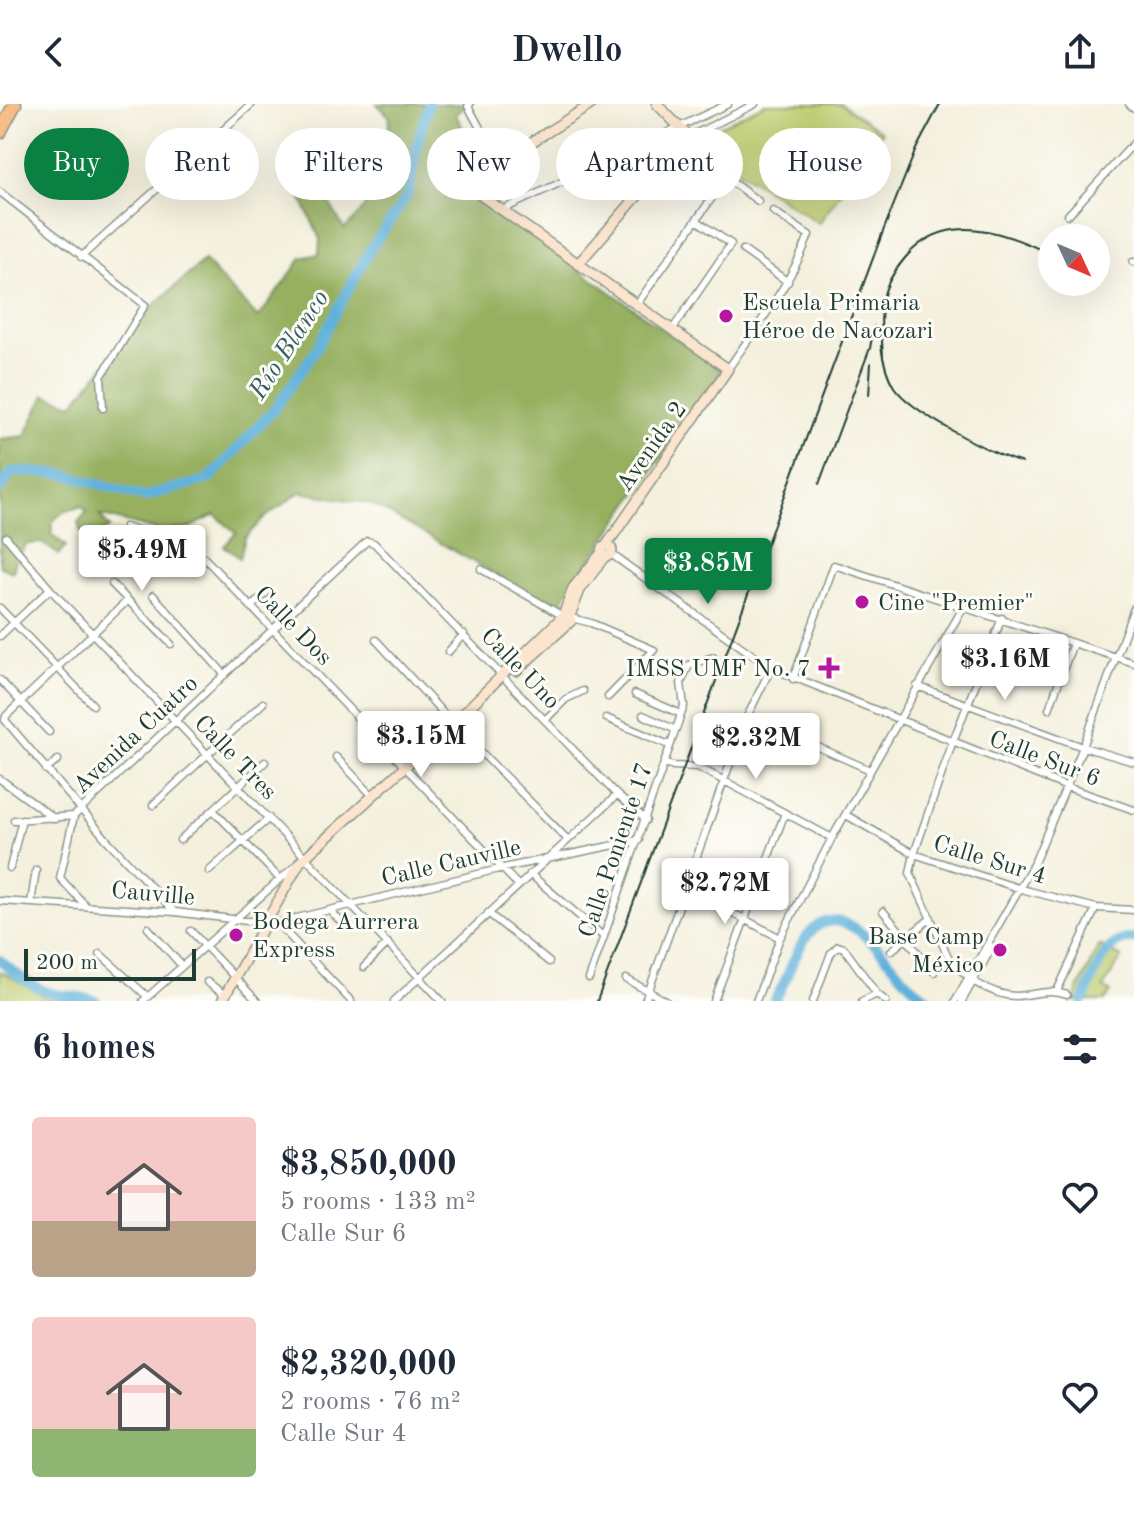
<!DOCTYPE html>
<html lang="en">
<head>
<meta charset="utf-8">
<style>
  body { margin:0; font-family:"Old Standard TT",serif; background:#f2f2f3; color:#1f2937; height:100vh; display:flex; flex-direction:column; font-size:30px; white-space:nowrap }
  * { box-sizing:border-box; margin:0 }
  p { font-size:26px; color:#747a83 }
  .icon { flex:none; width:44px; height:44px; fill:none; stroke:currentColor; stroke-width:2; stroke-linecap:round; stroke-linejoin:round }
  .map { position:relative; height:897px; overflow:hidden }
  .details { display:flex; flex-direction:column; background:#fff; flex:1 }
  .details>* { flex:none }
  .hud { position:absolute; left:24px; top:24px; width:1086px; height:72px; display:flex; gap:16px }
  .needle { width:52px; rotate:134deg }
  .fabs { position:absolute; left:1038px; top:120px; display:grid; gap:16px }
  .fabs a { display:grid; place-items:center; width:72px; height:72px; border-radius:50%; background:#fff; box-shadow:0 8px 32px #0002; font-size:40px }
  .scale { position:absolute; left:24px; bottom:20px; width:172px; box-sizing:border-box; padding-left:8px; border:4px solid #1f3d34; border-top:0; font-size:22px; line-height:28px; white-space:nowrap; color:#1f3d34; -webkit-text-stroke:6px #fdfcf7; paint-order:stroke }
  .price { position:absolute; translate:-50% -68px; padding:0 18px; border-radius:8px; background:#fff; color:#222; font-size:26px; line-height:52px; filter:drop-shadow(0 2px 4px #0008) }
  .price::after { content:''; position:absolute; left:50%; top:48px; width:24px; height:18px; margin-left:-12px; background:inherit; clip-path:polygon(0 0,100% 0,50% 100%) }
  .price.active { background:#0b8043; color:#fff }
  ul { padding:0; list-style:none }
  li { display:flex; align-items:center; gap:24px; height:200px; padding:0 32px }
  li span { display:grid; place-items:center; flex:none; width:224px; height:160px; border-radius:8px; color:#555 }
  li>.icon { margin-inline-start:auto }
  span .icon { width:96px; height:96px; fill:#fffc; stroke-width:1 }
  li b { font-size:34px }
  h2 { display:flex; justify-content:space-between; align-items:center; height:96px; padding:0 32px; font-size:34px }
  .chip { padding:0 28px; border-radius:36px; background:#fff; box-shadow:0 8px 32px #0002; font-size:28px; line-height:72px }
  .chip.active { background:#0b8043; color:#fff }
  header { display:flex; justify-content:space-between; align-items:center; height:104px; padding:0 32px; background:#fff; font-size:36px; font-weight:700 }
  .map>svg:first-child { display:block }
  .green { fill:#becc6e; stroke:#6e8451; stroke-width:2 }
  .forest { fill:#96b061; stroke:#5a764a; stroke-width:2 }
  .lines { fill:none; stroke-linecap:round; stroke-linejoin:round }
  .river { stroke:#61b2dc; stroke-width:10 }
  .street-casing { stroke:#8a9688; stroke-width:9 }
  .secondary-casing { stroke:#8a9688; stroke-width:12 }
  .highway-casing { stroke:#8a9688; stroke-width:15 }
  .street { stroke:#fff; stroke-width:6 }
  .secondary { stroke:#fce5cf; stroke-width:9 }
  .highway { stroke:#f7bd88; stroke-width:12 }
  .rail { stroke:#1f3d34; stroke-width:2 }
  .poi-dot { fill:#b5179e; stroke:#fdfcf7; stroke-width:3 }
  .labels { text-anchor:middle; stroke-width:6; stroke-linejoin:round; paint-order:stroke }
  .poi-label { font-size:24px; fill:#1f3d34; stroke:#fdfcf7; text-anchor:start }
  .street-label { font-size:24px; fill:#1f3d34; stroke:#fdfcf7 }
  .water-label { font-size:26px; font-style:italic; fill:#336066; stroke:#fdfcf7 }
</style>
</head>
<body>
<header><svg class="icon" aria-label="back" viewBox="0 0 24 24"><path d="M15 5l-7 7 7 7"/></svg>Dwello<svg class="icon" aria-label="share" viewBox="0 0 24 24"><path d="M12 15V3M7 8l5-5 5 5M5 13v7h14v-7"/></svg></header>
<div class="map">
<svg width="1134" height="897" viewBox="0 0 1134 897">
  <rect width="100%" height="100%" fill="#fdfcf7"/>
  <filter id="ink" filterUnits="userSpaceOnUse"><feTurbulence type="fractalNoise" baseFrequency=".0125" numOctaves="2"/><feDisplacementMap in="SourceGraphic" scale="16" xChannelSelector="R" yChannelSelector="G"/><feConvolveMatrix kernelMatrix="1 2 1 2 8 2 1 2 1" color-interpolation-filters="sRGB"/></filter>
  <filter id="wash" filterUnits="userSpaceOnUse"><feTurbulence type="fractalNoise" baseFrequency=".006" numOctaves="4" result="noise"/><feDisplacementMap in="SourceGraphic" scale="32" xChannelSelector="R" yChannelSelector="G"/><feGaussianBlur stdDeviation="1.8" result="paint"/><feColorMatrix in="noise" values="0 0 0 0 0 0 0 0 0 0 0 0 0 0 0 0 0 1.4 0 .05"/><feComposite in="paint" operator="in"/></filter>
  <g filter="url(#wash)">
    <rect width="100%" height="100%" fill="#f4f0dd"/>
    <!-- green -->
    <path class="green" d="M765,0H841L882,28L819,119L732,63L713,38L700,32Z
      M1099,841L1122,853L1103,884L1111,888L1105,897H1073Z
      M0,867L44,892L78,894L84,897H0Z"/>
    <!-- forest -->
    <path class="forest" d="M377,0H466L456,11L464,26L456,38L470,53L459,63L457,79L722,267L556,505L372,400L300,388L263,415L245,434L240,454L224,442L236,429L215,411L187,425L160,427L99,411L110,424L90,434L80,427L78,418L87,408L82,402L63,408L53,417L51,430L66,442L59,451L42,439L27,440L16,456L13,468L0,463V335L25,332L45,291L73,300L152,203L204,157L258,214L302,154L319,150L320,135L294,78L309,62L344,125C379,97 384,54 390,13Z"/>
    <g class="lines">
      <!-- river -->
      <path class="river" d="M0,385L13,367L63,370L144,393L209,375L277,302L315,247L370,146L408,91L419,33L429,0
        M0,856C13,869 33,883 50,889C66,893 80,891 96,897
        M774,897C789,876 794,843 814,825C848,794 890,861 912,882C918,887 925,892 932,897
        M1083,897C1093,876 1104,831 1134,835"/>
    </g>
  </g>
  <g filter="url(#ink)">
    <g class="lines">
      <defs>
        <path id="street" d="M470,0L468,2L480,24
          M1129,0L1134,4
          M689,33L755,0
          M0,88L145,201L101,273L103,304
          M502,106L728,0
          M1068,111L1134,39
          M743,146L788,178
          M81,153L252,0
          M1133,158H1134
          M637,200L726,74L758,97
          M672,226L731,140L696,116
          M728,265C757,222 791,180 809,131L773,107
          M125,423C145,431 172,425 189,438L518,781
          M6,433L50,485L442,897
          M611,450L771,564L1067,683L1134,706
          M481,465L563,512L591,519L654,546L608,593
          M112,480L171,540
          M153,491L225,571
          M128,496L6,612L5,616L107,736L174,807
          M251,503L269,486
          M0,504L93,601
          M0,532L50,485
          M376,536L456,623L568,736
          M448,548L464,530
          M793,575L834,461L1134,559
          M0,576L49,628
          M917,582L1083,643L1134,658
          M635,590L681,610
          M1049,605L1073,539
          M643,611L676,626
          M606,614L669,641
          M546,615L566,595L583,587
          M818,643L870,666
          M336,653L372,691
          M664,659L673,662L698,663L832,734
          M46,666L58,656
          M0,675L55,715
          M153,701L263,599
          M213,706L280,775
          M846,711L914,750L1021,785L1096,804L1134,806
          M14,716L74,712
          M180,736L265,658
          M10,764L22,715
          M209,767L269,714
          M530,770L604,833
          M684,783L780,834
          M0,797L175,808L272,820L503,764L639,736
          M31,799L36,766
          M86,802L60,774L74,712L367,437L374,439L617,691L646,716
          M330,806L339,816
          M883,807L934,868
          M488,809L549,858
          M277,819L351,897
          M148,824L182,862
          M191,827L257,897
          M891,847L931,814
          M100,850L148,893
          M364,863L388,839
          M969,873L950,857L910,769L914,750L953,637L1002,514
          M589,875L684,602L681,579L689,561L713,553
          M626,875L666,897
          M207,878L225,891
          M974,878C988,885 1001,892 1017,892C1035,891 1049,884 1067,891
          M1057,887L1096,804
          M143,897L294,763
          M394,897L617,691
          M645,897L746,615L771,564
          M714,897L785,709
          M756,897L780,834L832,734L964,502
          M813,897L831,849L838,842L844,844L877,890L886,897
          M862,897L877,890
          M955,897L1035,757L1083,643L1134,504
          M962,897L991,845L989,838"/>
        <path id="secondary" d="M592,0L473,75L472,85L728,265L606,442
          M578,160L689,33L657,0
          M602 447a5 5 0 1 1 10 0a5 5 0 1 1-10 0Z
          M516,567L571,517L569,514L580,486L605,452
          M222,897L300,758L453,619L563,512L573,484L602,448"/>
        <path id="highway" d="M0,28L15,0"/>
      </defs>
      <!-- street casing -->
      <use href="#street" class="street-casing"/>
      <!-- secondary casing -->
      <use href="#secondary" class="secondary-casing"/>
      <!-- highway casing -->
      <use href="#highway" class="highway-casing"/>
      <!-- street -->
      <use href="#street" class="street"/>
      <!-- secondary -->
      <use href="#secondary" class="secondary"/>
      <!-- highway -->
      <use href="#highway" class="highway"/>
      <!-- rail -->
      <path class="rail" d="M881,242C883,256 886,270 894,283C912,309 990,349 1022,359
        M883,253C882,233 879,211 884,191C887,178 896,165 905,154C945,106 1004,127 1052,151
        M869,291L871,259
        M819,380L870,244L874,222
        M597,897L882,130L916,45L940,0"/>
    </g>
  </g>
  <!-- markers -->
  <g class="poi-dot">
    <circle cx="726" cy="212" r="8"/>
    <circle cx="862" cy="498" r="8"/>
    <path d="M825 552h8v8h8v8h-8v8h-8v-8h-8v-8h8z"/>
    <circle cx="236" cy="831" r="8"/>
    <circle cx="1000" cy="846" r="8"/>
  </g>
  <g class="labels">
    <!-- poi labels -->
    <g class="poi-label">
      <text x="742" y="206">Escuela Primaria<tspan x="742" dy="28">Héroe de Nacozari</tspan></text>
      <text x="878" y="506">Cine "Premier"</text>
      <text x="811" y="572" text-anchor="end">IMSS UMF No. 7</text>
      <text x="252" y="825">Bodega Aurrera<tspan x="252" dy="28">Express</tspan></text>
      <text x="984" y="840" text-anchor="end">Base Camp<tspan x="984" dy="28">México</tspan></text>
    </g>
    <!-- street labels -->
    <g class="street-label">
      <text transform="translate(651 342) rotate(-55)" y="8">Avenida 2</text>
      <text transform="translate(294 521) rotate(46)" y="8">Calle Dos</text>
      <text transform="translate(521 564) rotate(46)" y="8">Calle Uno</text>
      <text transform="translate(135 630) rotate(-43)" y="8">Avenida Cuatro</text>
      <text transform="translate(236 653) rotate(46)" y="8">Calle Tres</text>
      <text transform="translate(1045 654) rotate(21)" y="8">Calle Sur 6</text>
      <text transform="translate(615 746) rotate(-71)" y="8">Calle Poniente 17</text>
      <text transform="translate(990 755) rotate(17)" y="8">Calle Sur 4</text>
      <text transform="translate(451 758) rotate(-13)" y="8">Calle Cauville</text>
      <text transform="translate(153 789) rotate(5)" y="8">Cauville</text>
    </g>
    <!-- water labels -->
    <g class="water-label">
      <text transform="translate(288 240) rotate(-57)" y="9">Río Blanco</text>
    </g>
  </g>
</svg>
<div class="fabs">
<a><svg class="needle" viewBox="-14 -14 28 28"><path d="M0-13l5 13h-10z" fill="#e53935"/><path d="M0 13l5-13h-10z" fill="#747a83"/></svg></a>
</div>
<div class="scale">200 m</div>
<b class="price" style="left:142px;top:489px">$5.49M</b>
<b class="price active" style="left:708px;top:502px">$3.85M</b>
<b class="price" style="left:1005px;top:598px">$3.16M</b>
<b class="price" style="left:421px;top:675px">$3.15M</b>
<b class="price" style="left:756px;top:677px">$2.32M</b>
<b class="price" style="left:725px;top:822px">$2.72M</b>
<div class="hud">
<a class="chip active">Buy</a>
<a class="chip">Rent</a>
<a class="chip">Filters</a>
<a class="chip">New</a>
<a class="chip">Apartment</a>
<a class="chip">House</a>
</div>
</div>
<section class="details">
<h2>6 homes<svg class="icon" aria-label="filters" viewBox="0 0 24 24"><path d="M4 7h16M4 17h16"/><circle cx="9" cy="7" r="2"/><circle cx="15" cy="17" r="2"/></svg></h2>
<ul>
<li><span style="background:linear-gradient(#f6c9c9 65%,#b9a48a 0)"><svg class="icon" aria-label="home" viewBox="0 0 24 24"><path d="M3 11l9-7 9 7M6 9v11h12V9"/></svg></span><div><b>$3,850,000</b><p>5 rooms · 133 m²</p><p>Calle Sur 6</p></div><svg class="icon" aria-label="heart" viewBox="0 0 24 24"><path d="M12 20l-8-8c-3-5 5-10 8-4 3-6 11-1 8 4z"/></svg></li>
<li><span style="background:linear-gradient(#f6c9c9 70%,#8fb573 0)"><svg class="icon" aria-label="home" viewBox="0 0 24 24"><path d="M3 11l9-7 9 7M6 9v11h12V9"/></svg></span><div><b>$2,320,000</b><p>2 rooms · 76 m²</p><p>Calle Sur 4</p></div><svg class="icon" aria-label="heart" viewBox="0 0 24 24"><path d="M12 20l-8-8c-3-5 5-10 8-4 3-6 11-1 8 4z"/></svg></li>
</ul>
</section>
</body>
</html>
